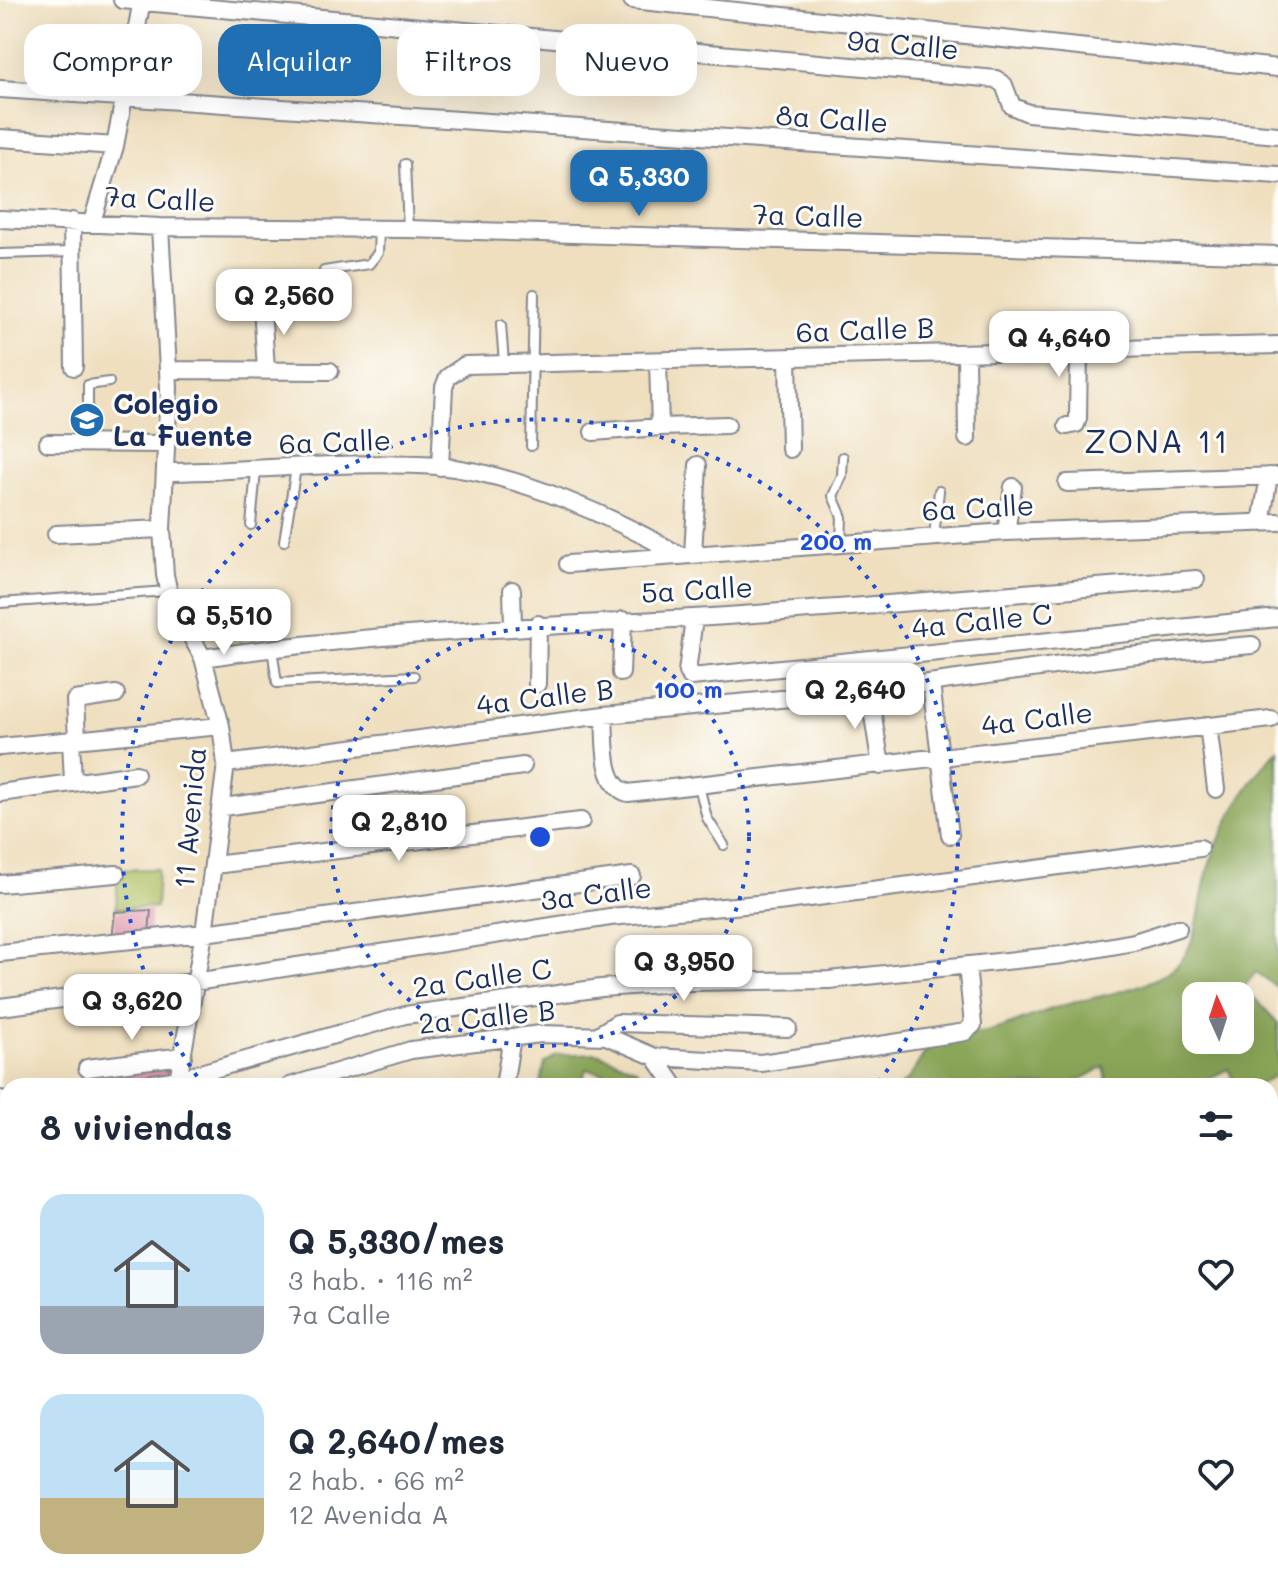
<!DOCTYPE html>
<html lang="es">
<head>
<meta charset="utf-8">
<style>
  body { margin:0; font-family:Mali,sans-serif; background:#f6f6f7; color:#1f2937; height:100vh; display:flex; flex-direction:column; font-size:30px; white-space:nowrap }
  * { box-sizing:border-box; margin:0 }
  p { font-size:26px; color:#747a83 }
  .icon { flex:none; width:44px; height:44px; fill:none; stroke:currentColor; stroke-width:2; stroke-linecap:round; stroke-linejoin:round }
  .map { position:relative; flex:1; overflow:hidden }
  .sheet { position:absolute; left:0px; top:1078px; width:1278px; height:512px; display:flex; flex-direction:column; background:#fff; border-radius:24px 24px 0 0; box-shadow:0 8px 32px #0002 }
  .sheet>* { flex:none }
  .top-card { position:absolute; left:24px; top:24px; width:800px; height:72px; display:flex; gap:16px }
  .needle { width:52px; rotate:357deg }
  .buttons { position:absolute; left:1182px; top:982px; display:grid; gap:16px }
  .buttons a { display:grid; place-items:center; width:72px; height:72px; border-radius:16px; background:#fff; box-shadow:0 8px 32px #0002; font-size:40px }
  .price { position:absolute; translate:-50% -68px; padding:0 18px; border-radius:16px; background:#fff; color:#222; font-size:26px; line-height:52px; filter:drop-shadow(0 2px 4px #0008) }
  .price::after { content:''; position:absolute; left:50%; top:48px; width:24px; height:18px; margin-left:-12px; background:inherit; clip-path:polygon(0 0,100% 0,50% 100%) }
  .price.selected { background:#1f6fb2; color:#fff }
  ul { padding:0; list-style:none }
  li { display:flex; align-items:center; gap:24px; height:200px; padding:0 40px }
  li span { display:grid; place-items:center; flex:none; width:224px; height:160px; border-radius:24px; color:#555 }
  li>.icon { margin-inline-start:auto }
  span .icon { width:96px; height:96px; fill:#fffc; stroke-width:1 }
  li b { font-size:34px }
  h2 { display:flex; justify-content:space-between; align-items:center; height:96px; padding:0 40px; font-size:34px }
  .tag { padding:0 28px; border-radius:24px; background:#fff; box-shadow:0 8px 32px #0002; font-size:28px; line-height:72px }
  .tag.selected { background:#1f6fb2; color:#fff }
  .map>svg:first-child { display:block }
  .green { fill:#aebf62; stroke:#647760; stroke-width:2 }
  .forest { fill:#8aa658; stroke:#526a5b; stroke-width:2; fill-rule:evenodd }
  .building { fill:#de96ad }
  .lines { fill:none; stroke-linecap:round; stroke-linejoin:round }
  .service-casing { stroke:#85878e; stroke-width:12 }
  .minor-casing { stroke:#85878e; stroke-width:20 }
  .tertiary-casing { stroke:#85878e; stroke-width:24 }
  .service { stroke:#fff; stroke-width:8 }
  .minor { stroke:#fff; stroke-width:16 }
  .tertiary { stroke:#fff; stroke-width:20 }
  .ring { fill:none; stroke:#1d4ed8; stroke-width:4; stroke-dasharray:4 8 }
  .labels { text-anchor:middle; stroke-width:6; stroke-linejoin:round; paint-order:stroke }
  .street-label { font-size:28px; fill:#1b2f5e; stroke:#fdfcf7 }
  .poi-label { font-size:28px; font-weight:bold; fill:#1b2f5e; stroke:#fdfcf7; text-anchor:start }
  .quarter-label { font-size:32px; letter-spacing:2px; fill:#1b2f5e; stroke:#fdfcf7 }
  .centre { fill:#1d4ed8; stroke:#fdfcf7; stroke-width:4 }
  .ring-label { font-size:24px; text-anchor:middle; font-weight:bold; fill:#1d4ed8; stroke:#fdfcf7; stroke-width:6; stroke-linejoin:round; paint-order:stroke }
</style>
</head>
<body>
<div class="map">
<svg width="1278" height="1590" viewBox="0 0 1278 1590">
  <rect width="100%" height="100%" fill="#fdfcf7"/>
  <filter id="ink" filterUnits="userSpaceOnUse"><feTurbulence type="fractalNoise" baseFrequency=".0125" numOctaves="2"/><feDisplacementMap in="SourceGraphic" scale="16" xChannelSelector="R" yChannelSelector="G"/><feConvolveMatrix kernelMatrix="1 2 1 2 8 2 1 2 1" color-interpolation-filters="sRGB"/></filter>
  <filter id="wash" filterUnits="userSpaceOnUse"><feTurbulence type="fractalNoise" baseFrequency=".006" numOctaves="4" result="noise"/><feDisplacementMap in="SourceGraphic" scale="32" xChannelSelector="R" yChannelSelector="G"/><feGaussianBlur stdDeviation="1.8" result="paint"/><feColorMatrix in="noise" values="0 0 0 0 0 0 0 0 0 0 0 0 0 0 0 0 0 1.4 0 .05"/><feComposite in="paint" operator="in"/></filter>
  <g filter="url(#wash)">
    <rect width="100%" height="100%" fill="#efdfbf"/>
    <!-- green -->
    <path class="green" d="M158,869L156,907L116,909L118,870Z"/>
    <!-- forest -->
    <path class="forest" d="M1278,749V988L1256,972L1244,987L1278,1023V1074L1257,1086H1236L1228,1069L1192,1086H1108L1104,1067L1068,1086H900C917,1077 919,1047 944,1038C956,1033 972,1035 986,1032C1009,1027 1032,1015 1055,1008C1088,997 1157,989 1180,962C1202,935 1199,894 1210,863C1225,820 1247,783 1278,749ZM1196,996H1240V1040H1196Z
      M597,1053L635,1068L652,1086H628L618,1077L586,1069L581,1086H540L545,1063L557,1055Z"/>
    <g id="blocks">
      <!-- building -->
      <path class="building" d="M151,910L149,933L112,939L115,912Z
        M169,1059L168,1078L115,1086L111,1066Z"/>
    </g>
  </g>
  <g filter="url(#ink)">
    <use href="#blocks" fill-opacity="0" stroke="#85878e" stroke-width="2"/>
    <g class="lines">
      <defs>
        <path id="service" d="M405,164L408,229
          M0,254L73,252
          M324,271L369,264L378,253L379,229
          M501,325L504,363
          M88,443V385L109,382
          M531,446L534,294
          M251,525L256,471
          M934,536L939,491
          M284,541L296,468
          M841,543L842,517L833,496L842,476L843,457
          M0,603L167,591
          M272,648L277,683L414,676
          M699,786L707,818L724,845"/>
        <path id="minor" d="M122,0L996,79L1004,85L1012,106L1028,113L1278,135
          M632,0L1278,68
          M0,89L1278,175
          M0,138L115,146
          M0,219L160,227L408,229L1278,255
          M72,221L74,367
          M92,222L115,146L142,0
          M160,227L169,388L162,529L165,575L170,597L203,658L221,726L226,764L204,933L177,1086
          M262,306L266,370
          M966,354L967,438
          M788,358L790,449
          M658,362L660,427L727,425
          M168,370L330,371
          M1067,426L1076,424L1078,418L1079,350
          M593,432L660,427
          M48,443L166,444
          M440,467L444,387L448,377L465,365L1278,345
          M165,472C255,471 348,460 438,466C516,473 614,517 681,556
          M1067,483L1278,476
          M1261,523L1269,476
          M1006,532L1013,487
          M56,534L162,529
          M693,555L698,465
          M568,564L1006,532L1278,522
          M512,590L513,625
          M694,618L687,672L691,677L1278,618
          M203,658C366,633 529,627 693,618C861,608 1028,592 1196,579
          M621,673L623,620
          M537,684L538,624
          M931,684L950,835
          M869,691L881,766
          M604,715C606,739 601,785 628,793L1271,719
          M1208,725L1216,789
          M77,739L75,700L116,694
          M71,740L73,782
          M0,747L221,726
          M226,764L604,715L869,691L1128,656L1252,645
          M0,793L136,774
          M223,807L523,766
          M214,865L581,821
          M0,884L116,874
          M0,953L204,933L632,876
          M0,1007L195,982L610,917L778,902L1200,848
          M598,1035L617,1023L788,1028
          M655,1057L675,1086
          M87,1068L183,1056
          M133,1086L179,1079L405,1015L601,988L690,982L829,980L1062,955L1134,942L1178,928
          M290,1086L411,1050L541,1034L606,1036L655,1057L761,1063L953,1034L965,1032L973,1025L967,965
          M504,1086L512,1037
          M0,1160L8,1159
          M0,1363L8,1368
          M1270,1367H1278
          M1270,1408L1278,1431
          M1270,1561H1278
          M1270,1576L1274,1590
          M118,1582L139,1590
          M237,1582L303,1590
          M1167,1582L1169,1590
          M1221,1582L1223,1590
          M868,1583L935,1584
          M221,1590V1582
          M417,1590L418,1582
          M490,1590L491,1582
          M616,1590V1582
          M705,1590V1582
          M812,1590V1582"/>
        <path id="tertiary" d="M0,1101L8,1103
          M1270,1164L1278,1156"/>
      </defs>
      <!-- service casing -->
      <use href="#service" class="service-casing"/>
      <!-- minor casing -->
      <use href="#minor" class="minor-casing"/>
      <!-- tertiary casing -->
      <use href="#tertiary" class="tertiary-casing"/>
      <!-- service -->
      <use href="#service" class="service"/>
      <!-- minor -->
      <use href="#minor" class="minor"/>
      <!-- tertiary -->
      <use href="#tertiary" class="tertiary"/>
    </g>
  </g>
  <!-- distance rings -->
  <g class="ring">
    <circle cx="540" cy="837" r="209"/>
    <path d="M204 1086A418 418 0 1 1 876 1086"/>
  </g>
  <!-- icons -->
  <defs>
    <symbol id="school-disc" viewBox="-11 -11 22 22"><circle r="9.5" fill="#1f6fb2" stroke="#fdfcf7"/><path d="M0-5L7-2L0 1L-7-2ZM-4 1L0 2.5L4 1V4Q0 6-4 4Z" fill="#fff"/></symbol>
  </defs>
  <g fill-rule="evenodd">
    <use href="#school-disc" x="67" y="400" width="40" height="40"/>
  </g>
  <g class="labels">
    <!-- street labels -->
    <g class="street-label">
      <text transform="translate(903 45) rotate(5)" y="10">9a Calle</text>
      <text transform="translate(832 119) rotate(4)" y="10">8a Calle</text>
      <text transform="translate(160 199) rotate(3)" y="10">7a Calle</text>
      <text transform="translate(808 216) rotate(2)" y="10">7a Calle</text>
      <text transform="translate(865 330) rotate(-2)" y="10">6a Calle B</text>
      <text transform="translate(335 442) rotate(-2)" y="10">6a Calle</text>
      <text transform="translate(978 508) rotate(-3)" y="10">6a Calle</text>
      <text transform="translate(697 590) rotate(-3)" y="10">5a Calle</text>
      <text transform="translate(982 621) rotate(-6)" y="10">4a Calle C</text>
      <text transform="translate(545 697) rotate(-7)" y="10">4a Calle B</text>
      <text transform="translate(1037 719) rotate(-7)" y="10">4a Calle</text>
      <text transform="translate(190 818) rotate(-85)" y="10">11 Avenida</text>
      <text transform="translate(596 894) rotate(-7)" y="10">3a Calle</text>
      <text transform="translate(482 978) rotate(-8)" y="10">2a Calle C</text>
      <text transform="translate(487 1017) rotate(-6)" y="10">2a Calle B</text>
    </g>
    <!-- poi labels -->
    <g class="poi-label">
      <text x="113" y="414">Colegio<tspan x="113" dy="32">La Fuente</tspan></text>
    </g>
    <!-- quarter labels -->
    <g class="quarter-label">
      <text x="1157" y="453">ZONA 11</text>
    </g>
  </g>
  <circle cx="540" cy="837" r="12" class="centre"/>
  <g class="ring-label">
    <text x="836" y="550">200 m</text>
    <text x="688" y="698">100 m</text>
  </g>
</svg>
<div class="buttons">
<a><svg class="needle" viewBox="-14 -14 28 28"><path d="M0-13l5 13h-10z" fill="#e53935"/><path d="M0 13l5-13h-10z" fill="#747a83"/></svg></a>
</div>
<b class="price selected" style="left:639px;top:218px">Q 5,330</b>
<b class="price" style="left:284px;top:337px">Q 2,560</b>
<b class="price" style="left:1059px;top:379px">Q 4,640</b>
<b class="price" style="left:224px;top:657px">Q 5,510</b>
<b class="price" style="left:855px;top:731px">Q 2,640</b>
<b class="price" style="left:399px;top:863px">Q 2,810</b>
<b class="price" style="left:684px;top:1003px">Q 3,950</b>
<b class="price" style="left:132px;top:1042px">Q 3,620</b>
<div class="top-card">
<a class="tag">Comprar</a>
<a class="tag selected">Alquilar</a>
<a class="tag">Filtros</a>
<a class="tag">Nuevo</a>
</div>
<section class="sheet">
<h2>8 viviendas<svg class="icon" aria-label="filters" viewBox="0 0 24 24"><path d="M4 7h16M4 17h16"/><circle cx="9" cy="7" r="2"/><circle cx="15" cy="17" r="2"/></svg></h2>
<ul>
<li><span style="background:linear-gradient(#bfe0f5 70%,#9aa5b1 0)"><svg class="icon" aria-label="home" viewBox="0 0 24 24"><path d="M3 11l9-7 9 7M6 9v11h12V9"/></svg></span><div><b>Q 5,330/mes</b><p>3 hab. · 116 m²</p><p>7a Calle</p></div><svg class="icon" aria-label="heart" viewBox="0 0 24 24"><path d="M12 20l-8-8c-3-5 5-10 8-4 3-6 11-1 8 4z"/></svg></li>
<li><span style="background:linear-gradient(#bfe0f5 65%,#c2b280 0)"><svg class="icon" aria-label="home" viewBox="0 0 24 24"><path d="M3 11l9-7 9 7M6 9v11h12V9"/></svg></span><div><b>Q 2,640/mes</b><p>2 hab. · 66 m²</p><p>12 Avenida A</p></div><svg class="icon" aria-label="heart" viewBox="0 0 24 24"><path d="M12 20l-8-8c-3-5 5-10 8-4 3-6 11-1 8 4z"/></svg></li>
</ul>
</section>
</div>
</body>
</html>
